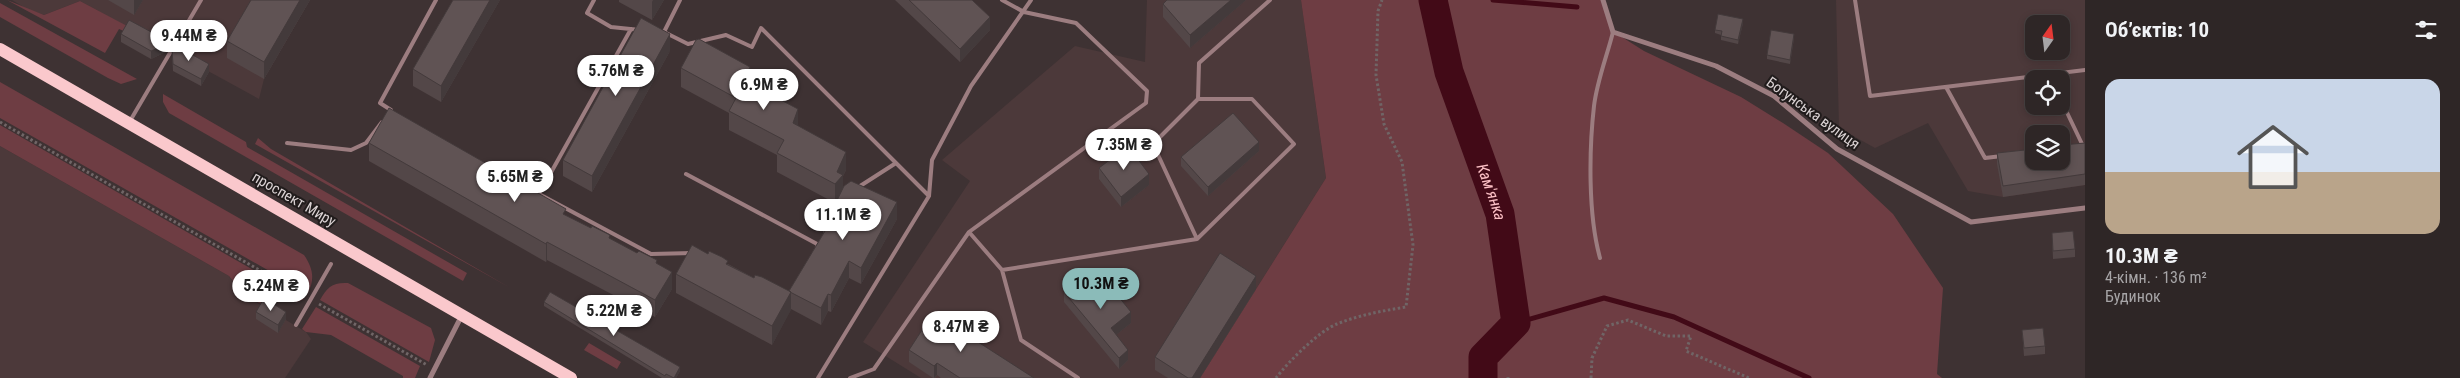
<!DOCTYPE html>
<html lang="uk">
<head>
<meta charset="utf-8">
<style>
  body { margin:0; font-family:"Roboto Condensed",sans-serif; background:#362e2e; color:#f1f3f6; height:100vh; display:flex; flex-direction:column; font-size:19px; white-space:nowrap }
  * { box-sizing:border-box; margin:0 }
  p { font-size:16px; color:#a7a5a7 }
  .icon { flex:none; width:28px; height:28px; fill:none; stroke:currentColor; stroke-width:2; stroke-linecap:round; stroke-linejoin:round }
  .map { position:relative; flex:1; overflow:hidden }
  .details { display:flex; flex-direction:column; background:#2e2626; width:375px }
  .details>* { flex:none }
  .needle { width:32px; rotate:14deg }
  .controls { position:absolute; left:2025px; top:15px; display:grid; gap:10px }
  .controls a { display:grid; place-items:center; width:45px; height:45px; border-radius:10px; background:#2e2626; box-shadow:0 2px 8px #0003,0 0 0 1px #494343; font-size:25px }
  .price { position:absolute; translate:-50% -42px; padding:0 11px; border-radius:18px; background:#fff; color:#222; font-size:16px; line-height:32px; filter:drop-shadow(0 1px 2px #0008) }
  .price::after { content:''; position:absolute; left:50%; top:30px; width:15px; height:11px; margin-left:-8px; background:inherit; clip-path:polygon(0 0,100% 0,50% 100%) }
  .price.active { background:#8bbbb9; color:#111 }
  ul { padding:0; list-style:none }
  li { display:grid; align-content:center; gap:10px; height:265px; padding:0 20px }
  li+li { border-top:1px solid #494343 }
  li span { display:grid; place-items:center; height:155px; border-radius:15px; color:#555 }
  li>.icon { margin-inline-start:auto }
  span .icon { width:90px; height:90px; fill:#fffc; stroke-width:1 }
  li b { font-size:21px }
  h2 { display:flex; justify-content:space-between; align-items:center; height:60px; padding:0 20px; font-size:21px }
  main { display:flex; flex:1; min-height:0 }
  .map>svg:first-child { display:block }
  .built { fill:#4c393a; fill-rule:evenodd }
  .green { fill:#6e3d43 }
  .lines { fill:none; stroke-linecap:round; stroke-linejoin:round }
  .stream { stroke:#420a17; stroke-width:5 }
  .river { stroke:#420a17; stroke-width:29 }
  .path { stroke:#706566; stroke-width:3; stroke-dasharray:2.5 2.5; stroke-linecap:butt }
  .service { stroke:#9c7d80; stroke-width:4 }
  .minor { stroke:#9c7d80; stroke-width:5 }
  .primary { stroke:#fac8cc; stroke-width:12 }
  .wall { fill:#534748 }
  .shaded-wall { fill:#433a3b }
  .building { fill:#605354; stroke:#433a3b }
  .labels { text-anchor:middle; stroke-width:4; stroke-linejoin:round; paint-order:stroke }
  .street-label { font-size:15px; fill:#dad2d3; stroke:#211c1c }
  .water-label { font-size:16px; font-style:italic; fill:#fcc0c5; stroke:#211c1c }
</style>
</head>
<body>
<main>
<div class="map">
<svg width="2085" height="378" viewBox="0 0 2085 378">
  <rect width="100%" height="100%" fill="#3e3233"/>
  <!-- built -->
  <path class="built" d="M12,0H310L264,79L259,99L80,1L44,15L27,9Z
    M1147,0H1301L1326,178L1200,378H921L863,342L970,181L942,160L1075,46L1145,62Z
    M1836,0H2085V185L2003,197L1968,191L1928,123L1875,148L1839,128ZM2034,24H2061V51H2034ZM2034,79H2061V106H2034ZM2034,134H2061V161H2034Z
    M0,146L229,276L244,295L306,332L311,339L285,378H0Z"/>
  <!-- green -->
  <path class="green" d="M7,0L44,15L80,1L129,27L126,32L119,29L105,53Z
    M1301,0H1603L1614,32L1644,51L1741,97L1783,123L1828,153L1893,214L1943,288L1937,374L1942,378H1200L1326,178Z
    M0,3L137,79L121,84L108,78L0,17Z
    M0,82L304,255C313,268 315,279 308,293L0,118Z
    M163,94L246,142L247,147L467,273L463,281L169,113L163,102Z
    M0,125L304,299L297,302L273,289L263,305L244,295L229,276L0,146Z
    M258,138L271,149L512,289L255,144Z
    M348,283L431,328L435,340L429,362L320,300C327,287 333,282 348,283Z
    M316,307L420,366L415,378H403V376L331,335L306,332L302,329Z
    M589,343L621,362L617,369L584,350Z"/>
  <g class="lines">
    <!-- stream -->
    <path class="stream" d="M1493,0L1577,7
      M1516,323L1604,298L1674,317L1809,378"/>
    <!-- river -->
    <path class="river" id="s1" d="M1433,0L1449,72L1500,214L1516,323L1483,357V378"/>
    <!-- path -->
    <path class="path" d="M0,122L303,295
      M319,304L427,365
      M1508,377V378
      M1276,378C1288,362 1319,331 1337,324C1359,315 1382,311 1406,307L1413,245L1402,162L1384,124L1376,75L1378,11L1382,0
      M1591,378L1592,358L1607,326L1628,320L1666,336H1691L1686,351L1749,378"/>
    <!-- service -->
    <path class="service" d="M594,0L587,13L611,27L640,30
      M680,0L664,32L688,44L726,35L752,47L761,28L929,196
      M1855,0L1870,96L2085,70
      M631,29L539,194L651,254L693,253
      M1946,87L1985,158L2002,156
      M1198,99L1199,63L1270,0
      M2061,100L2083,146
      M391,110L380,103L436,0
      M130,121L201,0
      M287,143L351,150L366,143L382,122
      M686,174L819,245L817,247
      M857,188L896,163
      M969,232L1002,270L1021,340L1078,378
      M1600,258C1588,215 1589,150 1594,106C1597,81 1607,56 1613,32
      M1002,270L1197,239L1294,144L1252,99H1198L1153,144L1197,239
      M296,325L331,264
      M818,378L929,196L932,160L971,86L1031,0
      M850,378L874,369L969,232L1146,103L1147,91L1076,23L1024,12L1002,0"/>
    <!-- minor -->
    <path class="minor" d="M1603,0L1613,32L1716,66L1774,96L1837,149L1971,222L2085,208
      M430,378L462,315"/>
    <!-- primary -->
    <path class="primary" d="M0,49L571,378"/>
  </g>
  <!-- wall -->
  <path class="wall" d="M108,0H143L134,15Z
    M251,0H310L264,79L227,58V41Z
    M453,0H500L441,102L413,86V69Z
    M619,0H664L652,20L619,2Z
    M895,0H972L990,30L960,62Z
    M1167,0H1246L1190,48L1163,17V4Z
    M1743,23L1738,44L1721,40V35L1715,33V30Z
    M121,34L168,49L166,52L151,59L121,42Z
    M1794,38L1790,64L1767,59V55Z
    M172,50L209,72L201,86L173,71Z
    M670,51L592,192L563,176V160Z
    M681,68L750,70L751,84L798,126L846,170L843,176V187L897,219L861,284L849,278L831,312L828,311L821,325L791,309L772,345L676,293V274L728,264L754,278L789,291L823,234V229L835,203L777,172V155L729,130V113L681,87Z
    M369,143L566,216L657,264L672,289L655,317L547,260L546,262L369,161Z
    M2085,143V185L2003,197L1997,164V153Z
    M1259,151L1208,196L1181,166V157Z
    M1099,168L1149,185L1121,207L1099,179Z
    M2052,233L2075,249V257L2053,259Z
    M1256,289L1200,378H1168L1155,370V357Z
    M1083,290L1131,323L1116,335L1128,360L1119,369L1064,302V292Z
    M544,302L680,371L676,378H662L544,306Z
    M256,312L286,319L278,333L256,319Z
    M2022,330L2045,346V354L2024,356Z
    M909,350L1034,378H941L937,375L935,378H933L909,362Z"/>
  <!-- shaded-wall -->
  <path class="shaded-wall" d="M134,0H143L134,15Z
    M300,0H310L264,79V62Z
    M490,0H500L441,102V86Z
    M653,0H664L652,20V2Z
    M1231,0H1246L1190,48V35Z
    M990,17V30L960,62V49Z
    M1743,19V23L1738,44V40Z
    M670,34V51L592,192V176Z
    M1794,34V38L1790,64V60Z
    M168,41V49L166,52L151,59V51Z
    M209,64V72L201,86V79Z
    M750,67V72L751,70V89L745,81Z
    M798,109V128L793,123Z
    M1259,142V151L1208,196V187Z
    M846,152V170L843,176V194L835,203V184L837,172Z
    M1149,174V185L1121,207V197Z
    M897,202V219L861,284V268Z
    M547,242V260L546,262V244Z
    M849,261V278L831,312V295Z
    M672,272V289L655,317V300Z
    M1256,276V289L1200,378H1192Z
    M791,292V310L772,345V326Z
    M828,294V311L821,325V308Z
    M286,312V319L278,333V325Z
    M1131,312V323L1111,339V328Z
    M1128,350V360L1119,369V358Z
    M937,363V375L934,378V366Z
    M680,367V371L676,378H674Z"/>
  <!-- building -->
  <path class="building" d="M251,0H300L264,62L227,41Z
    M453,0H490L441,86L413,69Z
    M909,0H972L990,17L960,49Z
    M1167,0H1231L1190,35L1163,4Z
    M1718,14L1743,19L1738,40L1721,36L1722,31L1715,30Z
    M641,18L670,34L592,176L563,160Z
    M129,20L168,41L166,45L151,51L121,34Z
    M1771,30L1794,34L1790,60L1767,55Z
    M699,39L750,67L749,69L751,70L745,81L798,109L793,123L846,152L837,172L843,175L835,184L777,153L784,140L729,111L736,98L681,68L696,40Z
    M175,45L209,64L201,79L173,64L172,50Z
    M389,108L566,209L563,214L591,228L592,226L610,235L609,238L637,253L639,251L657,260L656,263L672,272L655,300L547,242L546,244L369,143Z
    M1233,113L1259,142L1208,187L1181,157Z
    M2085,143V174L2003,186L1997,153L2034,149V161H2061V145Z
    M1128,146L1149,174L1121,197L1099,168Z
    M851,181L897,202L861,268L849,261L831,295L828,294L821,308L790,292H791L789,291L825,231L823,229L844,186Z
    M2073,231L2075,249L2053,251L2052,233Z
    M692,245L708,254L709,251L722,257L728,261L726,264L754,278L755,275L762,277L791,292L772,326L676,274Z
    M1220,253L1256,276L1192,378H1188L1155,357Z
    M1101,275L1131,312L1111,328L1128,350L1119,358L1064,292L1076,282L1083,290Z
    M550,292L680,367L674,378L666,374L665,376L544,302Z
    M264,298L286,312L278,325L256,312Z
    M933,313L1034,378H960L937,363L934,366L909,350Z
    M2043,328L2045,346L2024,348L2022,330Z"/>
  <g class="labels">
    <!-- street labels -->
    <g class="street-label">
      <text transform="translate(1813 113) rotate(36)" y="5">Богунська вулиця</text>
      <text transform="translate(294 199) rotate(30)" y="5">проспект Миру</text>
    </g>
    <!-- water labels -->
    <g class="water-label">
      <text dy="6" stroke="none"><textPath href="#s1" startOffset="201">Кам'янка</textPath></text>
    </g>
  </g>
</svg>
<div class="controls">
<a><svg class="needle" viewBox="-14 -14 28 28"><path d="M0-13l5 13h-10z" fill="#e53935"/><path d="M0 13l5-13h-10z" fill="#a7a5a7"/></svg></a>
<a><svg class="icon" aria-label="locate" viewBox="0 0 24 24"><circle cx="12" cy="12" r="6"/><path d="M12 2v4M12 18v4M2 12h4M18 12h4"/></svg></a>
<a><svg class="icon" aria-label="layers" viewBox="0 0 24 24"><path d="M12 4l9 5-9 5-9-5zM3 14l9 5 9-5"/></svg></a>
</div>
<b class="price" style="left:189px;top:62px">9.44M ₴</b>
<b class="price" style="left:616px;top:97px">5.76M ₴</b>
<b class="price" style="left:764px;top:111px">6.9M ₴</b>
<b class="price" style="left:1124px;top:171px">7.35M ₴</b>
<b class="price" style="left:515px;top:203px">5.65M ₴</b>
<b class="price" style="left:843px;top:241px">11.1M ₴</b>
<b class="price active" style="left:1101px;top:310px">10.3M ₴</b>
<b class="price" style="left:271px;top:312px">5.24M ₴</b>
<b class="price" style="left:614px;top:337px">5.22M ₴</b>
<b class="price" style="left:961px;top:353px">8.47M ₴</b>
</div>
<section class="details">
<h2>Об’єктів: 10<svg class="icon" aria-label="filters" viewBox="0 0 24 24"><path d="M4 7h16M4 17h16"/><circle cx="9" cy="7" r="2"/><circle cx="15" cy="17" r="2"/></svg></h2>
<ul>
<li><span style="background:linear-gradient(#c9d6e8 60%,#b9a48a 0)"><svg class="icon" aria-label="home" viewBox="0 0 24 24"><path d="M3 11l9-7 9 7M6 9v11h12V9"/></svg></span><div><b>10.3M ₴</b><p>4-кімн. · 136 m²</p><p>Будинок</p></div></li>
</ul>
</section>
</main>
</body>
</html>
